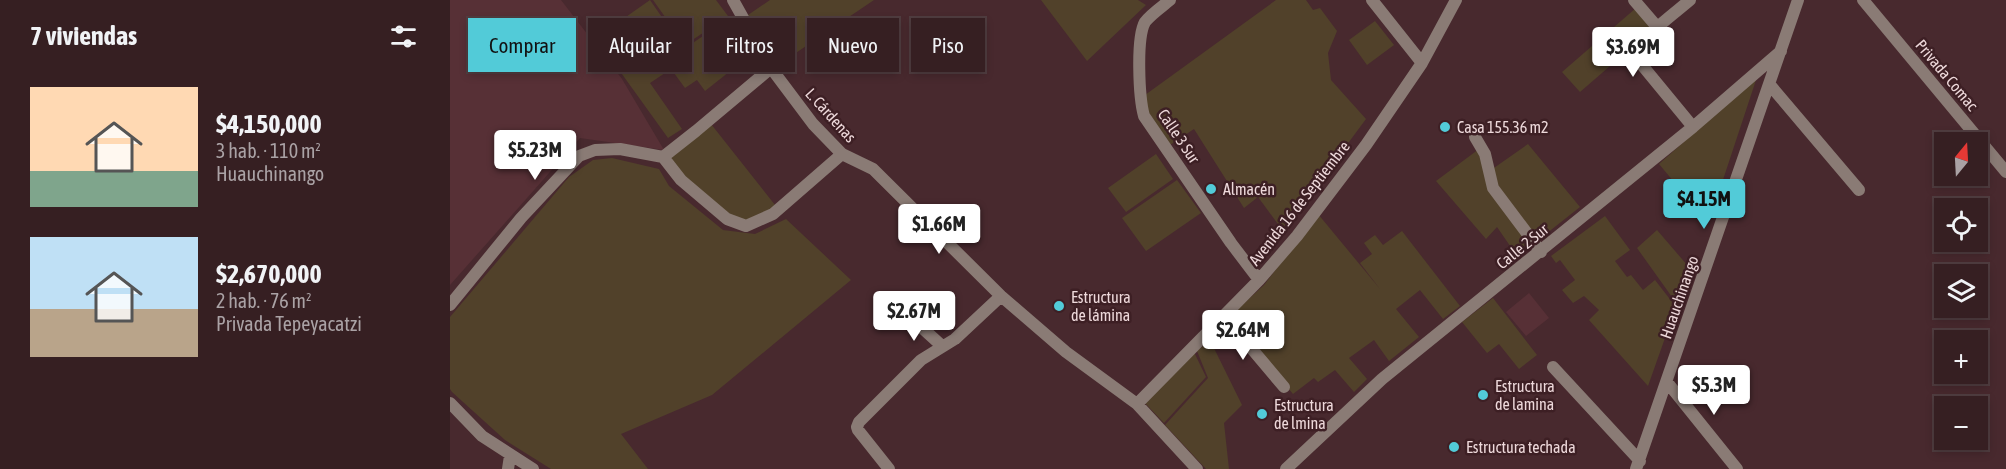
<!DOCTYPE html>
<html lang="es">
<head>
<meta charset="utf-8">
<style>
  body { margin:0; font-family:"Asap Condensed",sans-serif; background:#3d272a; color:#f1f3f6; height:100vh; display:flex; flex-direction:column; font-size:22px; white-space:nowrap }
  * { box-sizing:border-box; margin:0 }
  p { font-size:20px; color:#aaa2a5 }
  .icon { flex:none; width:33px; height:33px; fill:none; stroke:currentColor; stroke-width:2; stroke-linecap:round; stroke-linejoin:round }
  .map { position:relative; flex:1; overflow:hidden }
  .sheet { display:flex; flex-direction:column; background:#361f22; width:450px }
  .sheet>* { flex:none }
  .guide { position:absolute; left:18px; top:18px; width:570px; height:54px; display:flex; gap:12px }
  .needle { width:39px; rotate:18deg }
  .fabs { position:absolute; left:1484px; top:132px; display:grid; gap:12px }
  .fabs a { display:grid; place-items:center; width:54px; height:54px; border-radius:0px; background:#361f22; box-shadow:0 3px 9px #0003,0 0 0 2px #503d40; font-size:30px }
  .price { position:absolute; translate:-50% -51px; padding:0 14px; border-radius:6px; background:#fff; color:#222; font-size:20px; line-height:39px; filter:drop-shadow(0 2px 3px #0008) }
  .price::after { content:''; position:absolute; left:50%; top:36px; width:18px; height:14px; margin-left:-9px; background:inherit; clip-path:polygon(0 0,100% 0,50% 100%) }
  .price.on { background:#52cbd8; color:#111 }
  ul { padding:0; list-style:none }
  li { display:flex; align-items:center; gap:18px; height:150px; padding:0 30px }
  li span { display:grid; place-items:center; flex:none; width:168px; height:120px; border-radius:0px; color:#555 }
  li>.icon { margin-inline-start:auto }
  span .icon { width:72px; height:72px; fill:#fffc; stroke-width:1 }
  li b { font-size:26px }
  h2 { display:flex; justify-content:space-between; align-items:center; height:72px; padding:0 30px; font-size:26px }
  .pill { padding:0 21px; border-radius:0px; background:#361f22; box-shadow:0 3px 9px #0003,0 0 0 2px #503d40; font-size:21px; line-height:54px }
  .pill.on { background:#52cbd8; color:#111 }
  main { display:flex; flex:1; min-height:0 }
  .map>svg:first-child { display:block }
  .built { fill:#573036 }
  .green { fill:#51412a }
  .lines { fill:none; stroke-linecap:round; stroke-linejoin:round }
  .street { stroke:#8a7b75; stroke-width:12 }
  .poi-dot { fill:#52cbd8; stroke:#3d1f24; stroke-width:2 }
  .labels { text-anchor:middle; stroke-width:5; stroke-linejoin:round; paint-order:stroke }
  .street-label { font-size:16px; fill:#eed9db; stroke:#3d1f24 }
  .poi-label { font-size:16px; fill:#eed9db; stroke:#3d1f24; text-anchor:start }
</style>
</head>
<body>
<main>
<section class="sheet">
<h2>7 viviendas<svg class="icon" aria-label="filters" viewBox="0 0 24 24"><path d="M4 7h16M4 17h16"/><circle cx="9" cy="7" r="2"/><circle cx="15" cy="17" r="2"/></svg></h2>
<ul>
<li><span style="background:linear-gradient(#ffd9b3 70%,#7fa58c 0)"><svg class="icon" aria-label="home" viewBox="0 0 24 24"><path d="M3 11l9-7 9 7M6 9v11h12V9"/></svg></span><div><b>$4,150,000</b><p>3 hab. · 110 m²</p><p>Huauchinango</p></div></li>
<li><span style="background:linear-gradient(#bfe0f5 60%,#b9a48a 0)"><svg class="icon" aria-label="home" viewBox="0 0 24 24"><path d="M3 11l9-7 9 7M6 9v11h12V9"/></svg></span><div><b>$2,670,000</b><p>2 hab. · 76 m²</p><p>Privada Tepeyacatzi</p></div></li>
</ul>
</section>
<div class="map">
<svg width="1556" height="469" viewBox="0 0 1556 469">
  <rect width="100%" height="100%" fill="#48292e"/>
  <!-- built -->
  <path class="built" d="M0,0H111L172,79L214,150L130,138L0,285Z
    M1079,293L1099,318L1076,336L1056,312Z"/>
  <!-- green -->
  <path class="green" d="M200,0L234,49L253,36L279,72L255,91L247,80L235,88L221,69L200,83L232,129L218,138L146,38Z
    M203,0H266L278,16L235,45Z
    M320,0H424L331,63L298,15Z
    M591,0H688L696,5L637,61Z
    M826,0H856L863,10L870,8L887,31L878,53L881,80L916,119L833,231L808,197L794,208L744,129L720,145L699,116L695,95Z
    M1186,8L1204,28L1130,92L1112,72Z
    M925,21L944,45L917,65L899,40Z
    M1307,77L1262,213L1238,182L1229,188L1209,164Z
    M261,124L325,205L320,211L295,223C264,210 238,184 219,158Z
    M1078,144L1130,207L1087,241L1047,188L1041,170Z
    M1029,149L1040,188L1081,244L1067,256L1047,227L1036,239L986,181Z
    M706,154L723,179L676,212L658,188Z
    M162,158L209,169L219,186L273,230L305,234L336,219L401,280L262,395L171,434L198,469H101L55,440L2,392L0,389V317L119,177L143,160Z
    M727,180L751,213L696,251L672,218Z
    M868,214L930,289L910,263L922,254L914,243L925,235L933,245L952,231L1010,306L993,319L970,290L946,309L969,337L939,361L924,340L899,358L917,379L904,392L885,370L868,382L864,378L843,394L779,317L814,285Z
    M1155,216L1180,250L1165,261L1177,277L1181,275L1193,290L1205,280L1226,307L1198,386L1139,320L1149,310L1134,296L1123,303L1112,290L1125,280L1110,260L1106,263L1101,256Z
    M1207,230L1238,266L1227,304L1187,248Z
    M1043,298L1087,355L1069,369L1049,344L1037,353L1012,322Z
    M760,340L792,405L774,423L779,469H756L715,425L758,378L747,351Z
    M743,350L756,377L714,423L694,402Z"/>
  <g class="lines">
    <!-- street -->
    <path class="street" d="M283,0L321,68L363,124L392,154L423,169L551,296L616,352L687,404L747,469
      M720,0C713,6 701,14 695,22C686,38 689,98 694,116L781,243L809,280
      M922,0L972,63
      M1184,0L1208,28
      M1240,0C1225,13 1193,36 1185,53L1187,59L1243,127
      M1413,0L1556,172
      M321,68L246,131L213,157L231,180L277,219L296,226L323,214L392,154
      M1320,85L1409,190
      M1025,137L1035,154L1043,188L1091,252
      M0,305L71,218L129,156L145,150L170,149L213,157
      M458,315L492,346
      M774,316L834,387
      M1103,367L1190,461
      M1217,382L1287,469
      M0,403L32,436L83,469
      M687,404L809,280L847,236L916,145L972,63L1006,0
      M58,469L60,456
      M439,469L408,430L407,427L409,422L471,360L505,339L551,296
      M836,469L932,379L1243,127L1331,51
      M1186,469L1348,0"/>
  </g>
  <!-- markers -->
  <g class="poi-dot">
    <circle cx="995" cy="127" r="6"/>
    <circle cx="761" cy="189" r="6"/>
    <circle cx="609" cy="306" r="6"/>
    <circle cx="1033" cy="395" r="6"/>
    <circle cx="812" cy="414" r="6"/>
    <circle cx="1004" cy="447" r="6"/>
  </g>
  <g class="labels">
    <!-- street labels -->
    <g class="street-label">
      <text transform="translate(1497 75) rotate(50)" y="6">Privada Comac</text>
      <text transform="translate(381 115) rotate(48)" y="6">L. Cárdenas</text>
      <text transform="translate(729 136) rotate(56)" y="6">Calle 3 Sur</text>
      <text transform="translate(849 203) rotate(-52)" y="6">Avenida 16 de Septiembre</text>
      <text transform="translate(1072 246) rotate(-39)" y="6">Calle 2 Sur</text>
      <text transform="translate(1229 297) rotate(-71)" y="6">Huauchinango</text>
    </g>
    <!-- poi labels -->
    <g class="poi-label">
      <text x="1007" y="133">Casa 155.36 m2</text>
      <text x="773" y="195">Almacén</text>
      <text x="621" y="303">Estructura<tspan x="621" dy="18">de lámina</tspan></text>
      <text x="1045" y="392">Estructura<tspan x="1045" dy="18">de lamina</tspan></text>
      <text x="824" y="411">Estructura<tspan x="824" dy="18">de lmina</tspan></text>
      <text x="1016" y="453">Estructura techada</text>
    </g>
  </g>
</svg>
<div class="fabs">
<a><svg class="needle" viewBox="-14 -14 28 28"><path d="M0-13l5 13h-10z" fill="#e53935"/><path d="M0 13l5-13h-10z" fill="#aaa2a5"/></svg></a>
<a><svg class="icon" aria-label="locate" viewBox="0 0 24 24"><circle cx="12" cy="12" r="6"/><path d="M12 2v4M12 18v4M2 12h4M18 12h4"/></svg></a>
<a><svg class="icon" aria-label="layers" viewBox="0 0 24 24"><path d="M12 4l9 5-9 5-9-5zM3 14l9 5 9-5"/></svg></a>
<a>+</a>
<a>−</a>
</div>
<b class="price" style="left:1183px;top:78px">$3.69M</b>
<b class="price" style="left:85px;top:181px">$5.23M</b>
<b class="price on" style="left:1254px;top:230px">$4.15M</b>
<b class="price" style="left:489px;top:255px">$1.66M</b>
<b class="price" style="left:464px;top:342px">$2.67M</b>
<b class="price" style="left:793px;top:361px">$2.64M</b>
<b class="price" style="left:1264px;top:416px">$5.3M</b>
<div class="guide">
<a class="pill on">Comprar</a>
<a class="pill">Alquilar</a>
<a class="pill">Filtros</a>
<a class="pill">Nuevo</a>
<a class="pill">Piso</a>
</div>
</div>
</main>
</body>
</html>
